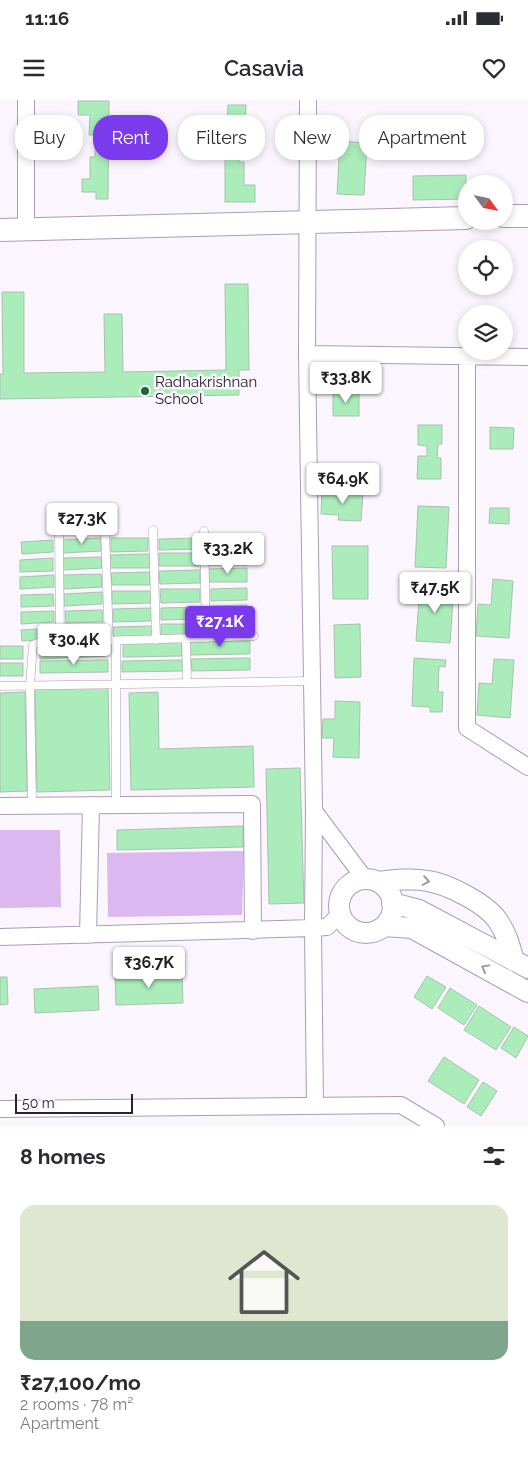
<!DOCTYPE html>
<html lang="en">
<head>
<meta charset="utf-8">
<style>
  body { margin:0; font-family:Raleway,sans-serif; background:#f2f2f3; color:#2b2b33; height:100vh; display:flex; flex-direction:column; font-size:19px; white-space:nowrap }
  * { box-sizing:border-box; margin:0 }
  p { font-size:16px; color:#7c7c81 }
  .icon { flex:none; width:28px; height:28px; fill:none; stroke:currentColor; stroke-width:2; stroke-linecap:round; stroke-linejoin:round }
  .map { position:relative; height:1026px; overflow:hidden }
  .sheet { display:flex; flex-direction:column; background:#fff; flex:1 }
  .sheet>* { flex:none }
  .guide { position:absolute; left:15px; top:15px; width:499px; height:45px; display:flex; gap:10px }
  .needle { width:32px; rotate:123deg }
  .buttons { position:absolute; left:458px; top:75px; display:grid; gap:10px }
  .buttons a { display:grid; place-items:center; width:55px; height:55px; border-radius:50%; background:#fff; box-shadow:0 2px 8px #0003; font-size:25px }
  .scale { position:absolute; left:15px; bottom:12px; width:118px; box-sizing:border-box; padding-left:5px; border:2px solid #29232c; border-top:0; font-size:14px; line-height:18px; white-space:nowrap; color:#29232c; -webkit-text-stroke:4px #fbf5fe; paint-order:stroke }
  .price { position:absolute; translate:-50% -42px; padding:0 11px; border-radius:5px; background:#fff; color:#222; font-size:16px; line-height:32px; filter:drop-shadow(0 1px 2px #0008) }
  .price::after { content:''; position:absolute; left:50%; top:30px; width:15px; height:11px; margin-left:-8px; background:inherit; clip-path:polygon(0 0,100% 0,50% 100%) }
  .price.selected { background:#7c3aed; color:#fff }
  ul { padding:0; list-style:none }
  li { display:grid; align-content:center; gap:10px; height:265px; padding:0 20px }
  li+li { border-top:1px solid #e1e1e2 }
  li span { display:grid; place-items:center; height:155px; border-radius:15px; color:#555 }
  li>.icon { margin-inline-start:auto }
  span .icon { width:90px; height:90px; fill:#fffc; stroke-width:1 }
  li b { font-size:21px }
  h2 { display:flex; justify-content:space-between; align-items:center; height:60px; padding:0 20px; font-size:21px }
  .tag { padding:0 18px; border-radius:20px; background:#fff; box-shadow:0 2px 8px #0003; font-size:18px; line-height:45px }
  .tag.selected { background:#7c3aed; color:#fff }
  .status { display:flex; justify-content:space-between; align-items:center; height:35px; padding:0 25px; background:#fff; direction:ltr }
  .status svg { height:14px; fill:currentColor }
  header { display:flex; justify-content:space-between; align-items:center; height:65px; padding:0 20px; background:#fff; font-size:22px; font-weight:600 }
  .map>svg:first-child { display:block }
  .green { fill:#dcb8f0 }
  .building { fill:#aaecba; stroke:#aac1af }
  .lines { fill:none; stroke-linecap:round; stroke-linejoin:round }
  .service-casing { stroke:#ab9db3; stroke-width:9 }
  .minor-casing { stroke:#ab9db3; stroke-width:18 }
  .tertiary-casing { stroke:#ab9db3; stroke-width:22 }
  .secondary-casing { stroke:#ab9db3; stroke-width:24 }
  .service { stroke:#fff; stroke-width:8 }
  .minor { stroke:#fff; stroke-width:16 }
  .tertiary { stroke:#fff; stroke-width:20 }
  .secondary { stroke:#fff; stroke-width:22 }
  .oneway { stroke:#9f9ca0 }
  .poi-dot { fill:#186737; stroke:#fbf5fe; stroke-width:2 }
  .labels { text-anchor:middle; stroke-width:5; stroke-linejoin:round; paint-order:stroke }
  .poi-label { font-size:15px; fill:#29232c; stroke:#fbf5fe; text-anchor:start }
</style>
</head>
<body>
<div class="status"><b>11:16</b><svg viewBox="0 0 49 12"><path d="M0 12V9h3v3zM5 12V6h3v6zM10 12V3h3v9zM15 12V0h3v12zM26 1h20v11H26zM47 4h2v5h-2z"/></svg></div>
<header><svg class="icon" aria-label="menu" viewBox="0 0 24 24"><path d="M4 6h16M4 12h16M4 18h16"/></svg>Casavia<svg class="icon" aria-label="heart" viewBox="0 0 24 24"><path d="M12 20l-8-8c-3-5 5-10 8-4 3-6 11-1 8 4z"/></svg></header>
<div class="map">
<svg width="528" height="1026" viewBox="0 0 528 1026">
  <rect width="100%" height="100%" fill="#fbf5fe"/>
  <!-- green -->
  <path class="green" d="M0,730H60L61,807L0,808Z
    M244,751L242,815L108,817L107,753Z"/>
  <!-- building -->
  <path class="building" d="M78,1H109L108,99H96V92H82V79H90V57H95V35H89L90,15H78Z
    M228,5H246L244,46L226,45Z
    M340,41L367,43L364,95L337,94Z
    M225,52H240L239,62H244V85H255V102H225Z
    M466,75V99L413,100V76Z
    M225,184H248L249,270H239V295L0,299V274H3L2,192H24V273L105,272L104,214H122L123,272L226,270Z
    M333,293H359V316H333Z
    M418,325H442V344H438L437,358H441V379H417L418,356H427V346L418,345Z
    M490,327L514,328L513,349H490Z
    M322,391L363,393L361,421L338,420L339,415L321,414Z
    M418,406L449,407L446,468L415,467Z
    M490,408H509V424L489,423Z
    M246,436V447L208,448V437Z
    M101,438V451L63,453L62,440Z
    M111,438H148V451L111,452Z
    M198,438V449L159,450V439Z
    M53,440V452L22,454L21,442Z
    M332,446H368V499H333Z
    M247,452V465H208V453Z
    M159,453H199V466H159Z
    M150,454V468H110V455Z
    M101,457L102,468L63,470V458Z
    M53,458V471L20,472V460Z
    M247,468V482H208V469Z
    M200,470V483L160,484L159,471Z
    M150,472V485H112L111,473Z
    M101,474L102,487L64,489L63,475Z
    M54,475V487L20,489V477Z
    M493,479L513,481L509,538L476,536L478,504L491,505Z
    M420,485L454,487L450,543L416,541Z
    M247,488V500L211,501V489Z
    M160,489H200V502L161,503Z
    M112,491H151V503L112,504Z
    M102,492V504L64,506V494Z
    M53,494L54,506L21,507V495Z
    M247,505V518L210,519V506Z
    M200,507V519L161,520V508Z
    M152,508V521L113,522V509Z
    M102,510L103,522L66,523L65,511Z
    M54,511V522L21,524V512Z
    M210,523H249V534L211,535Z
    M161,524H199V537H161Z
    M360,524L361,577L335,578L334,525Z
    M103,526V538L65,540V528Z
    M152,526V538H113V527Z
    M54,528L55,539L22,541L21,530Z
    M250,541V554L189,555V542Z
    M182,542V556L123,557V543Z
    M106,545L107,556L40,559L39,548Z
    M0,546H23V559H0Z
    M250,558V570L192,571L191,559Z
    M414,558L446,560L445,567L439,566L438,592H443L442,612H430V607L412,606Z
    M494,559L514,560L510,618L477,615L479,583L492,584Z
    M108,560V572L40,573V561Z
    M182,560L183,571L122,572V561Z
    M0,563H23V576H0Z
    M108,587L110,690L37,692L35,589Z
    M25,592L27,691L0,692V593Z
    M158,592L159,649L253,646L254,687L131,690L129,593Z
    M335,601L360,602L359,658L333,657L334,638H322L323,619H335Z
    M300,668L304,803L269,804L266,669Z
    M243,726V747L117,750V730Z
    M182,873L183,903L116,905L115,875Z
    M427,876L446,887L432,909L414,897Z
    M0,877H7L8,904L0,905Z
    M98,886L99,910L35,913L34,889Z
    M450,888L477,905L464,925L438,908Z
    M479,906L511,927L496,950L464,930Z
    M514,927L528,936L516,958L501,948Z
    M444,957L479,980L464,1004L428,981Z
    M483,982L497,991L481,1016L467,1007Z"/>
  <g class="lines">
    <defs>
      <path id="service" d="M153,430L156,540
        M59,431L60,542
        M105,431L109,541
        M204,431L206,538
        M186,538L187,583
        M0,586L312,581
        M32,705L30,585L33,545L37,543L254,536
        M116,705V541"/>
      <path id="minor" d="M26,0V130
        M308,0L307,254L314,711L313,828L315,1006
        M307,254L528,257
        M467,257V628L528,667
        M0,706L252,704L253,831
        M314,711L365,779
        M88,835L91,705
        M0,837L313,828L327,827L340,814
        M0,1009L401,1005L436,1026"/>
      <path id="tertiary" d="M339 806a27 27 0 1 1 54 0a27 27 0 1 1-54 0Z
        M378,782C395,780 411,778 428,781C448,784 487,804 498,821C507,834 510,847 514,861
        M392,803L419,810L528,868
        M384,826L412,828L528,892"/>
      <path id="secondary" d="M504,116H528
        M0,130L466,118"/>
    </defs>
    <!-- service casing -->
    <use href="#service" class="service-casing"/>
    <!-- minor casing -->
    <use href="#minor" class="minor-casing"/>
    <!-- tertiary casing -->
    <use href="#tertiary" class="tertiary-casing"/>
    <!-- secondary casing -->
    <use href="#secondary" class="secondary-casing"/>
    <!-- service -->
    <use href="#service" class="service"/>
    <!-- minor -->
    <use href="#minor" class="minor"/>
    <!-- tertiary -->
    <use href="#tertiary" class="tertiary"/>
    <!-- secondary -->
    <use href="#secondary" class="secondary"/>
  </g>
  <!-- one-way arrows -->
  <defs><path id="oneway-chevron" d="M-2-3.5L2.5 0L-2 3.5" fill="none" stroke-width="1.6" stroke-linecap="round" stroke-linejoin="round" transform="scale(1.25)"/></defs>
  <g class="oneway">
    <use href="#oneway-chevron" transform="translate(426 781) rotate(9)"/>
    <use href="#oneway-chevron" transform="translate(485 868) rotate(-151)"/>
  </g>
  <!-- markers -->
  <circle class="poi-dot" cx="145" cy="291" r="5"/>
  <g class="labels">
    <!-- poi labels -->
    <g class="poi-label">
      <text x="155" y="287">Radhakrishnan<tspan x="155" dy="17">School</tspan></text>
    </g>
  </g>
</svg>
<div class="buttons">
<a><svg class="needle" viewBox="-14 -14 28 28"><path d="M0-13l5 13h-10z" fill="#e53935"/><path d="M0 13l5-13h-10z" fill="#7c7c81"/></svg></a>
<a><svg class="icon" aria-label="locate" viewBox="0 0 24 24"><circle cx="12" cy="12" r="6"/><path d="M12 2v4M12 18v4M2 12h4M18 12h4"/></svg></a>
<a><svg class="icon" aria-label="layers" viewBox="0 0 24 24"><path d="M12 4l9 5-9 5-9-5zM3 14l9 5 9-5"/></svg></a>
</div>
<div class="scale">50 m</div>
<b class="price" style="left:346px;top:304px">₹33.8K</b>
<b class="price" style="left:343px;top:405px">₹64.9K</b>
<b class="price" style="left:82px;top:445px">₹27.3K</b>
<b class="price" style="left:228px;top:475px">₹33.2K</b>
<b class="price" style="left:435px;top:514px">₹47.5K</b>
<b class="price selected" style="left:220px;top:548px">₹27.1K</b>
<b class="price" style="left:74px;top:566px">₹30.4K</b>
<b class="price" style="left:149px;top:889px">₹36.7K</b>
<div class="guide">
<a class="tag">Buy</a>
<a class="tag selected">Rent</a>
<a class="tag">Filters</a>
<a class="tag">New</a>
<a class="tag">Apartment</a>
</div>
</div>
<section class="sheet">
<h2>8 homes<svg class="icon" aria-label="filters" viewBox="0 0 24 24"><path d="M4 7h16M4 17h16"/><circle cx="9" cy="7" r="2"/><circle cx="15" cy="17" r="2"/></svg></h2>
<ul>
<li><span style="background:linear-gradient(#dfe7d0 75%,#7fa58c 0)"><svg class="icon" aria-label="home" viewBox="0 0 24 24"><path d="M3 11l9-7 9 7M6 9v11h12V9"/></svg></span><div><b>₹27,100/mo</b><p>2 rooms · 78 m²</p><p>Apartment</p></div></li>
</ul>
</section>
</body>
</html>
